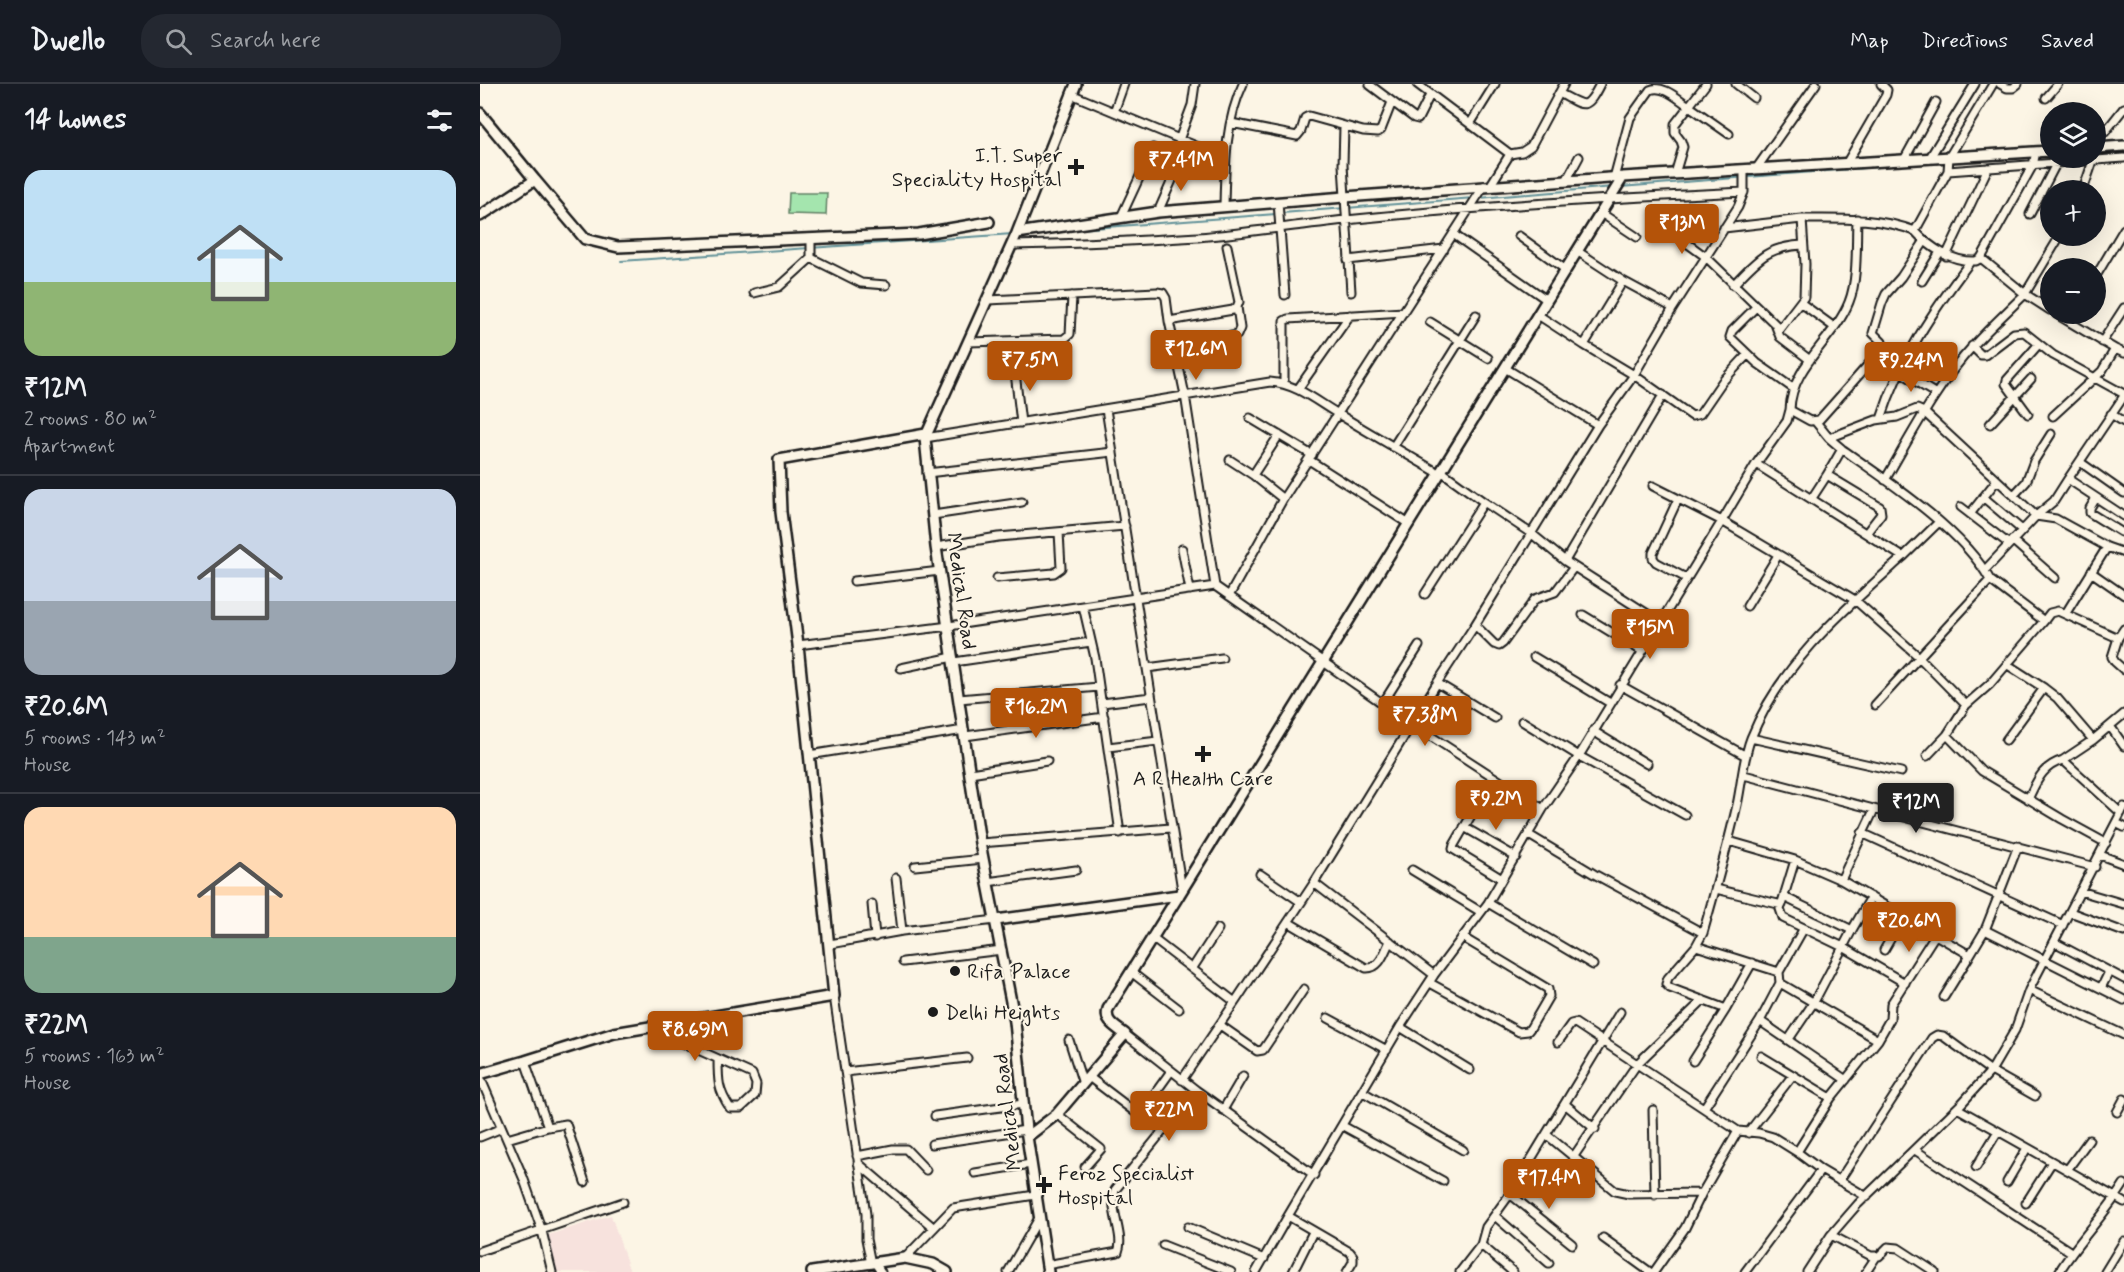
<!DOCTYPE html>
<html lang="en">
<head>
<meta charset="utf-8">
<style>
  body { margin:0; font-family:Mynerve,sans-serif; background:#242831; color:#f1f3f6; height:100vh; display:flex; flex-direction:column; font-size:22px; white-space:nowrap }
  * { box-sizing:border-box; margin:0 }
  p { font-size:20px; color:#9ea1a6 }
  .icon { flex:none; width:33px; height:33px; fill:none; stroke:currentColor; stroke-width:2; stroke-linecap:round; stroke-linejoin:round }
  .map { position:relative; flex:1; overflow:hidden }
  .panel { display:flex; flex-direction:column; background:#171b24; width:480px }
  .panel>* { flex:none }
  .fabs { position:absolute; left:1560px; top:18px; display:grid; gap:12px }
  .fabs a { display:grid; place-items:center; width:66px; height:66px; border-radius:50%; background:#171b24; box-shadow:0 6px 24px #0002; font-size:30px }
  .price { position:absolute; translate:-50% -51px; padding:0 14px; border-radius:6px; background:#b45309; color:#fff; font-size:20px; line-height:39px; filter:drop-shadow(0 2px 3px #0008) }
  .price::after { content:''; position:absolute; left:50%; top:36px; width:18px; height:14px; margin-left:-9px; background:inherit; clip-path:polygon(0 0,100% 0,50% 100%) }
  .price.selected { background:#222; color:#fff }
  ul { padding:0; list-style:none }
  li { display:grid; align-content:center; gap:12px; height:318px; padding:0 24px }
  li+li { border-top:2px solid #363941 }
  li span { display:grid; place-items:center; height:186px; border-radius:18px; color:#555 }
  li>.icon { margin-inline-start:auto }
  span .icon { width:108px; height:108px; fill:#fffc; stroke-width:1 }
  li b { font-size:26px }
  h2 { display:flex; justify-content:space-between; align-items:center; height:72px; padding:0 24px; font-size:26px }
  header { display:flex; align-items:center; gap:36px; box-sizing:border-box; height:84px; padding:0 30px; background:#171b24; border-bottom:2px solid #363941 }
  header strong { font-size:28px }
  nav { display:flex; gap:33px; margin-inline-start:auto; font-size:21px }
  .search { width:420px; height:54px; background:#242831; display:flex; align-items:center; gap:15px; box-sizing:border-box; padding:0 21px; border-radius:24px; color:#9ea1a6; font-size:22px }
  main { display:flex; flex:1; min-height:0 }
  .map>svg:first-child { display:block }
  .built { fill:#f7e2dd }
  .green { fill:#a4e5ae; stroke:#608065; stroke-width:1.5 }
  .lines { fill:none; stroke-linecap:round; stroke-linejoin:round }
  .stream { stroke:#629299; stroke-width:2 }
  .street-casing { stroke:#1c1c1c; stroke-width:11 }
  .secondary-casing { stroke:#1c1c1c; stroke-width:14 }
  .street { stroke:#fcf5e5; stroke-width:7 }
  .secondary { stroke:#fcf5e5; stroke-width:9 }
  .poi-dot { fill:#1c1c1c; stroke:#fcf5e5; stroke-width:2 }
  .labels { text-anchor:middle; stroke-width:4.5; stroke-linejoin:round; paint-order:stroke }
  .poi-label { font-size:21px; fill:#1c1c1c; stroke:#fcf5e5; text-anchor:start }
  .street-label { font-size:21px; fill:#1c1c1c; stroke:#fcf5e5 }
</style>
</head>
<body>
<header>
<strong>Dwello</strong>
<div class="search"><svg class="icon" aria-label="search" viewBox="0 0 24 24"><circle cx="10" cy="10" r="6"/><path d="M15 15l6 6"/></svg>Search here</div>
<nav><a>Map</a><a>Directions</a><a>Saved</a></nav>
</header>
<main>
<section class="panel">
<h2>14 homes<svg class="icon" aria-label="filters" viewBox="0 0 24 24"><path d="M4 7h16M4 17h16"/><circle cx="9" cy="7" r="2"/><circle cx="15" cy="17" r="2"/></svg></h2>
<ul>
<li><span style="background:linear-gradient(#bfe0f5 60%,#8fb573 0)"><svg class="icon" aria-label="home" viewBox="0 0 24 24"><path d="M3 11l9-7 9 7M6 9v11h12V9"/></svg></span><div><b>₹12M</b><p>2 rooms · 80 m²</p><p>Apartment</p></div></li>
<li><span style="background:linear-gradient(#c9d6e8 60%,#9aa5b1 0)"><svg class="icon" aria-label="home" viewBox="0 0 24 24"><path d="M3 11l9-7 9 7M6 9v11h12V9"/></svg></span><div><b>₹20.6M</b><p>5 rooms · 143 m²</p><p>House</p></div></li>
<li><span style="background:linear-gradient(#ffd9b3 70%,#7fa58c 0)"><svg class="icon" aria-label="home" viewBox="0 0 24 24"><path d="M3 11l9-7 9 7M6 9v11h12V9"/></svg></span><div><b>₹22M</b><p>5 rooms · 163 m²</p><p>House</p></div></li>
</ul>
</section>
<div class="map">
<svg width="1644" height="1188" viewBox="0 0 1644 1188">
  <rect width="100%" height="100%" fill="#fcf5e5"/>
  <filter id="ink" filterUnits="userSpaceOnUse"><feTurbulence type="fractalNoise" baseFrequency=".0167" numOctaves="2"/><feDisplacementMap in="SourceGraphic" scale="12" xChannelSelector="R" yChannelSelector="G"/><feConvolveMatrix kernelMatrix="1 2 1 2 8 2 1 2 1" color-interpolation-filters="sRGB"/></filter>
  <g filter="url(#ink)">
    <!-- built -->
    <path class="built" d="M131,1131L150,1188H70L59,1154Z"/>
    <!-- green -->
    <path class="green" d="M309,109H347L346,131L308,130Z"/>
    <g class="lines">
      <!-- stream -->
      <path class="stream" d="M1140,103L1451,79
        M999,114L1134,103
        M802,129L994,114
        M587,146L796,130
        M141,177L533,150"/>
      <defs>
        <path id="street" d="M937,0L1030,70L1010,102
          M1256,0L1274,14
          M1520,0L1527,4H1533L1538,0
          M890,1L934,34L938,35L950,11
          M1079,9C1104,22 1106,28 1120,0
          M591,10L745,74
          M1566,14L1578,0
          M634,28L644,0
          M751,39L817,52L821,47L825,34L829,32L883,47L898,48L901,46L912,18
          M990,40L1015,0
          M864,42L863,81L871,208
          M1625,48L1644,24
          M699,56L712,21L715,0
          M1030,70L1042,68L1051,62L1084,0
          M1449,75L1495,0
          M1424,76L1456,18
          M1366,80L1406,11L1407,6L1401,0
          M1276,85L1336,0
          M1468,87L1644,74
          M1195,90L1203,63L1201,57L1195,49V40L1209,22L1249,50
          M1134,94L1150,34L1170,6C1183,0 1198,15 1209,22L1226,0
          M1086,97L1099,73
          M1603,106L1614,74
          M798,118L805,211
          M744,122C745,81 745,38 763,0
          M678,128L700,78
          M1121,129L1157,153
          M1550,130L1576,80
          M641,133L673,64
          M1244,144L1322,135
          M1435,147C1450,164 1472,178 1496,177L1501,174L1553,81L1556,68
          M1193,149L1226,173L1295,240L1300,253L1330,276
          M973,150L1067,216
          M1039,152L1086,186
          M532,161C594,160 656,157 718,153C768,149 817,141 866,136C999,122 1131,114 1264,108
          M747,162L759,218L757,223L753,226L689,237L705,311L735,502L932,640L1063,725
          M1097,167L1143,197L1193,224
          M1466,172L1508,84
          M331,174L381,199L406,201
          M868,176L964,165
          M1616,192L1644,145
          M1442,197L1460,168
          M1253,201C1277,176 1286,163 1323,161
          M274,209L299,203L331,174V155
          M508,216L677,208L683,209L686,214L689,237
          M1321,219L1354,243
          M1276,223L1252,247L1250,253L1277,279L1314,305
          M1570,226L1545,210L1580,152
          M1576,230L1635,265
          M1058,231L1104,261L1154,291L1212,332L1220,330L1242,298L1267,271
          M950,238L1008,274
          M1298,247L1324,213L1325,180L1322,135C1360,135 1398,133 1435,147L1468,87L1469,73L1513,0
          M489,258L584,255L590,250L592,212
          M1622,258L1644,224
          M1104,261L1143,197
          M1492,262L1501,271H1505L1534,249L1544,248L1573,271L1644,310
          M695,264L757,251L760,244L757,223
          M534,280L541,339
          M1025,284L1118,341
          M1419,287L1456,310
          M804,299V237L808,235L924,228
          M818,305L870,231
          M626,325L702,806
          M1310,326C1311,282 1354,256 1369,218C1378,196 1376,160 1377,135
          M1548,330L1526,300L1527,296L1558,261
          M1631,330L1644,338
          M1573,332L1622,287L1635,265L1644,269
          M770,334L832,371
          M1401,335C1420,275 1453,227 1490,178
          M1335,337L1349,354L1362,365C1408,397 1484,447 1510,496L1395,621
          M1510,340L1551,295
          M799,351L773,391L803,415
          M445,354L790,298C818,300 837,318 860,331C893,351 926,370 960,390
          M1349,354L1396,336L1417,333L1437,325L1444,328L1556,432L1576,435L1627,463L1644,469
          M913,363L996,231
          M750,376L773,391
          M829,376L929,440
          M1600,378L1644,409
          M1276,380L1307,337L1310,326L1330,337L1339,336L1403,264L1402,258L1393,249L1402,219L1406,210L1421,193L1444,158
          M961,387L1004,418L1052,450L1085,477L1180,538
          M447,389L633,368
          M1347,391L1362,365
          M1588,395L1644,312
          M1405,396C1432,350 1457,301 1493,262C1509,244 1528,227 1545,210L1501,174
          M1534,411L1546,398L1554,377L1571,350
          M1503,413L1542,446
          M1332,414L1347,391L1400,423L1401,430L1387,448
          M1616,414L1610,424V429L1641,448
          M1198,415L1173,469V474L1176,478L1206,494
          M1481,423L1529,460
          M1490,430L1517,396
          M453,431L542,418
          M1459,438L1423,473L1276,380L1242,437L1375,516L1438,572L1486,621
          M1532,456L1575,494
          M456,463L518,453L645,442
          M702,465L710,506
          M1085,477L1183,311
          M1505,486L1556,432L1574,417L1588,395L1644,432
          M1611,488L1644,511
          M517,494L574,489L581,484L579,448
          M374,497L460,487
          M945,510L1004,418
          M749,512L803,415L1004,102
          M603,522L615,574L640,749
          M1267,522L1298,471
          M1586,529L1627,463
          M1103,531L1162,567
          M1564,537L1570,529L1578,527L1638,554
          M995,541L1118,341L1154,291L1193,224L1258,123L1264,108V86
          M1644,545L1638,554L1632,573L1635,578L1644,586
          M318,561L469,542L735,502
          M1054,573L1130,619
          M474,578L611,558
          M1528,581L1564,604L1577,614L1613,656L1583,676L1641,729
          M421,584L473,573
          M667,584L742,574
          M957,599L995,541L1014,560L1019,562L1023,559L1055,515L1075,508L1094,483
          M1140,601L1266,672
          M479,615L619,603
          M622,619L671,613
          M903,619L939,562
          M1042,637L1099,672L1205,731
          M1630,642L1644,662
          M1113,647L1167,680
          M1467,651L1486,621L1510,600L1564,537L1510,496
          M485,652L624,633
          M1271,654L1421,688
          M1526,656L1564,604
          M1613,656L1644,630
          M628,663L678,657
          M329,671L484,646
          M1447,672L1467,651L1502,687L1582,735L1626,759
          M490,689L567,677
          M1264,691L1615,783
          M1548,715C1557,697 1562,682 1583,676
          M996,723L974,761L973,765L1022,795
          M1636,739L1644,743
          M984,743L1036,773
          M1382,749L1583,841
          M1049,751L1114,790L1223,849
          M1249,757L1315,776L1361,796L1490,871L1505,846L1644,916
          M500,759L691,744
          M1620,771L1644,780
          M1315,776L1300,825L1303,834L1363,863L1425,899
          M435,782L503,775
          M932,786L1001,828
          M780,790L821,818
          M416,794L422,847
          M1361,796L1394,726
          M507,798L596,786
          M834,799L957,599L1015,634
          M1236,805L1302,821
          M1600,807L1644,820
          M1304,813L1372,846L1391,813
          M1008,819L1113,881
          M392,820L395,853
          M1590,828L1644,848
          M808,838L886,884C900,885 904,869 910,857
          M1505,846L1538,762
          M672,854L755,918L834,799L954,891
          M1574,858L1644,895
          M350,860L422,847L516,836
          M1216,862L1188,894L1186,900L1190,904L1246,925L1272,879
          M1404,866L1423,833
          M423,878L522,866
          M712,885L738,845
          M651,888L699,925
          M1299,888L1216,862L1223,849C1235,807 1247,764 1257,721C1262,699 1263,674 1271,654C1301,579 1365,525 1423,473
          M950,899L1039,948L1048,947L1051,943L1069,912L1068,905L982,853
          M1300,899L1299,888L1324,844
          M1621,904L1629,888
          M1549,906L1644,951
          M354,912L386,1130V1155L391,1180
          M1464,913L1490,871
          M848,934L907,966
          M1280,937L1300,899L1398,956
          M740,941L777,967L783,966L824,905
          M167,943L272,990L276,1000L275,1011L261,1024H250C238,1006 238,997 238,975
          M920,943L990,986
          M645,950L716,1006L834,1091
          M1309,955L1334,918L1372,846
          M589,956L603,1000
          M1078,958L1091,940L1095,939L1157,980L1223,916
          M1281,972L1351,1014
          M45,977L68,1043
          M1213,977L1246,925
          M365,988L487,974
          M0,993L43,1093L62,1147L72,1188
          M609,993L655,1028L663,1026L691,987
          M702,996L755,918
          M883,1008L983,1066
          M1085,1020L1115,1045
          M1224,1024L1280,937L1366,996
          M1477,1024L1644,1118
          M743,1026L763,992
          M1173,1026L1175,1111
          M1637,1028L1644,1015
          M577,1030L621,1065L605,1083
          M455,1032L543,1020
          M863,1042L963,1097
          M1268,1049L1313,991
          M1067,1051L1135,1107L1149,1110L1222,1109L1205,1144L1174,1188
          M0,1053L22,1044
          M27,1055L68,1043L86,1040L105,1098
          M452,1060L546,1046
          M1435,1066L1591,1168
          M377,1072L413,1065H426L446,1086
          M1094,1072L1157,980L1258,1047L1279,1049L1293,1053L1317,1068
          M378,1079L454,1144
          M1496,1083L1518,1047
          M1341,1086L1387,1113
          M1587,1086L1609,1056
          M495,1089L551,1080
          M1359,1097L1452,954L1457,951L1463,952L1511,987L1555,1012
          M1527,1098L1547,1064
          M1222,1109L1258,1047
          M1030,1110L1006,1143L1001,1161L1033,1188
          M1546,1119L1572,1078
          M808,1132L920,943L954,891L1008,819L1063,725L1099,672L1242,437L1173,402
          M1015,1132L1069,1179
          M708,1143L784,1175
          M1123,1154L1170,1188
          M1092,1160L1030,1110L1140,928
          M683,1161L751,1188
          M0,1167L143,1118
          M425,1174L473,1124L555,1111
          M395,1179L401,1188
          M566,1181L638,1168C645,1152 629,1127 635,1106L716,1006
          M528,1188L559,1134
          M776,1188L808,1132L870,1168L873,1172V1178L867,1188
          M813,1188L833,1148
          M980,1188L1001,1161
          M1265,1188L1341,1086L1317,1068L1351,1014L1398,956L1410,935L1411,920L1455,851
          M1327,1188L1351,1151
          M1386,1188L1396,1173
          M1455,1188L1418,1164L1408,1163L1399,1172H1391L1351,1151L1378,1120L1482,1019L1511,987L1535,946L1549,906L1644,723
          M1579,1188C1598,1157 1625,1131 1644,1100
          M1625,1188L1644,1157"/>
        <path id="secondary" d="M0,29L55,96L0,132
          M1616,64L1644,62
          M55,96L105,155L138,163L439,150L509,138
          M537,149L678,128L865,113L1143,93L1570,67
          M516,836L699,811L1143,93
          M0,990L45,977L134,949L354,912L318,561L301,428L299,376L446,350
          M547,1053L577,1030L645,950C636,943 624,938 628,925L699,811
          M332,1188L425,1174L453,1180L467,1188
          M568,1188L546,1046L535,938L500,759L456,463L445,354L537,149L596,0"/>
      </defs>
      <!-- street casing -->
      <use href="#street" class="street-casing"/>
      <!-- secondary casing -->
      <use href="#secondary" class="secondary-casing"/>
      <!-- street -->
      <use href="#street" class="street"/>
      <!-- secondary -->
      <use href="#secondary" class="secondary"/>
    </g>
  </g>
  <!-- markers -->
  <g class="poi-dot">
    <path d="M593 74h6v6h6v6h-6v6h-6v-6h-6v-6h6z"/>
    <path d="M720 661h6v6h6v6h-6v6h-6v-6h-6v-6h6z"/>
    <circle cx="475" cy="887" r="6"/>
    <circle cx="453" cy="928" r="6"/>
    <path d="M561 1092h6v6h6v6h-6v6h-6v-6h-6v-6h6z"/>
  </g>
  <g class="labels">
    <!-- poi labels -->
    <g class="poi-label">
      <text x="582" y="78" text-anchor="end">I.T. Super<tspan x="582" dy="24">Speciality Hospital</tspan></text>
      <text x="723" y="701" text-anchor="middle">A R Health Care</text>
      <text x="487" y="894">Rifa Palace</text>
      <text x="465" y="935">Delhi Heights</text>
      <text x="578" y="1096">Feroz Specialist<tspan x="578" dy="24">Hospital</tspan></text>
    </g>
    <!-- street labels -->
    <g class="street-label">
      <text transform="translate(482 507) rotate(82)" y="7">Medical Road</text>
      <text transform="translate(527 1028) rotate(-97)" y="7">Medical Road</text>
    </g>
  </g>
</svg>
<div class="fabs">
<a><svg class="icon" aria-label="layers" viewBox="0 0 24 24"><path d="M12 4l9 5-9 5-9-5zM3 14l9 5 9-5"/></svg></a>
<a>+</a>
<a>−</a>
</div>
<b class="price" style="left:701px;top:108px">₹7.41M</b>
<b class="price" style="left:1202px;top:171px">₹13M</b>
<b class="price" style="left:716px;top:297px">₹12.6M</b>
<b class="price" style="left:550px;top:308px">₹7.5M</b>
<b class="price" style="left:1431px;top:309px">₹9.24M</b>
<b class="price" style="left:1170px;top:576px">₹15M</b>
<b class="price" style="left:556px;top:655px">₹16.2M</b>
<b class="price" style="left:945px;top:663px">₹7.38M</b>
<b class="price" style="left:1016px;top:747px">₹9.2M</b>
<b class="price selected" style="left:1436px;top:750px">₹12M</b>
<b class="price" style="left:1429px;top:869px">₹20.6M</b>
<b class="price" style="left:215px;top:978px">₹8.69M</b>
<b class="price" style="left:689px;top:1058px">₹22M</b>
<b class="price" style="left:1069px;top:1126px">₹17.4M</b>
</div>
</main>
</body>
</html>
